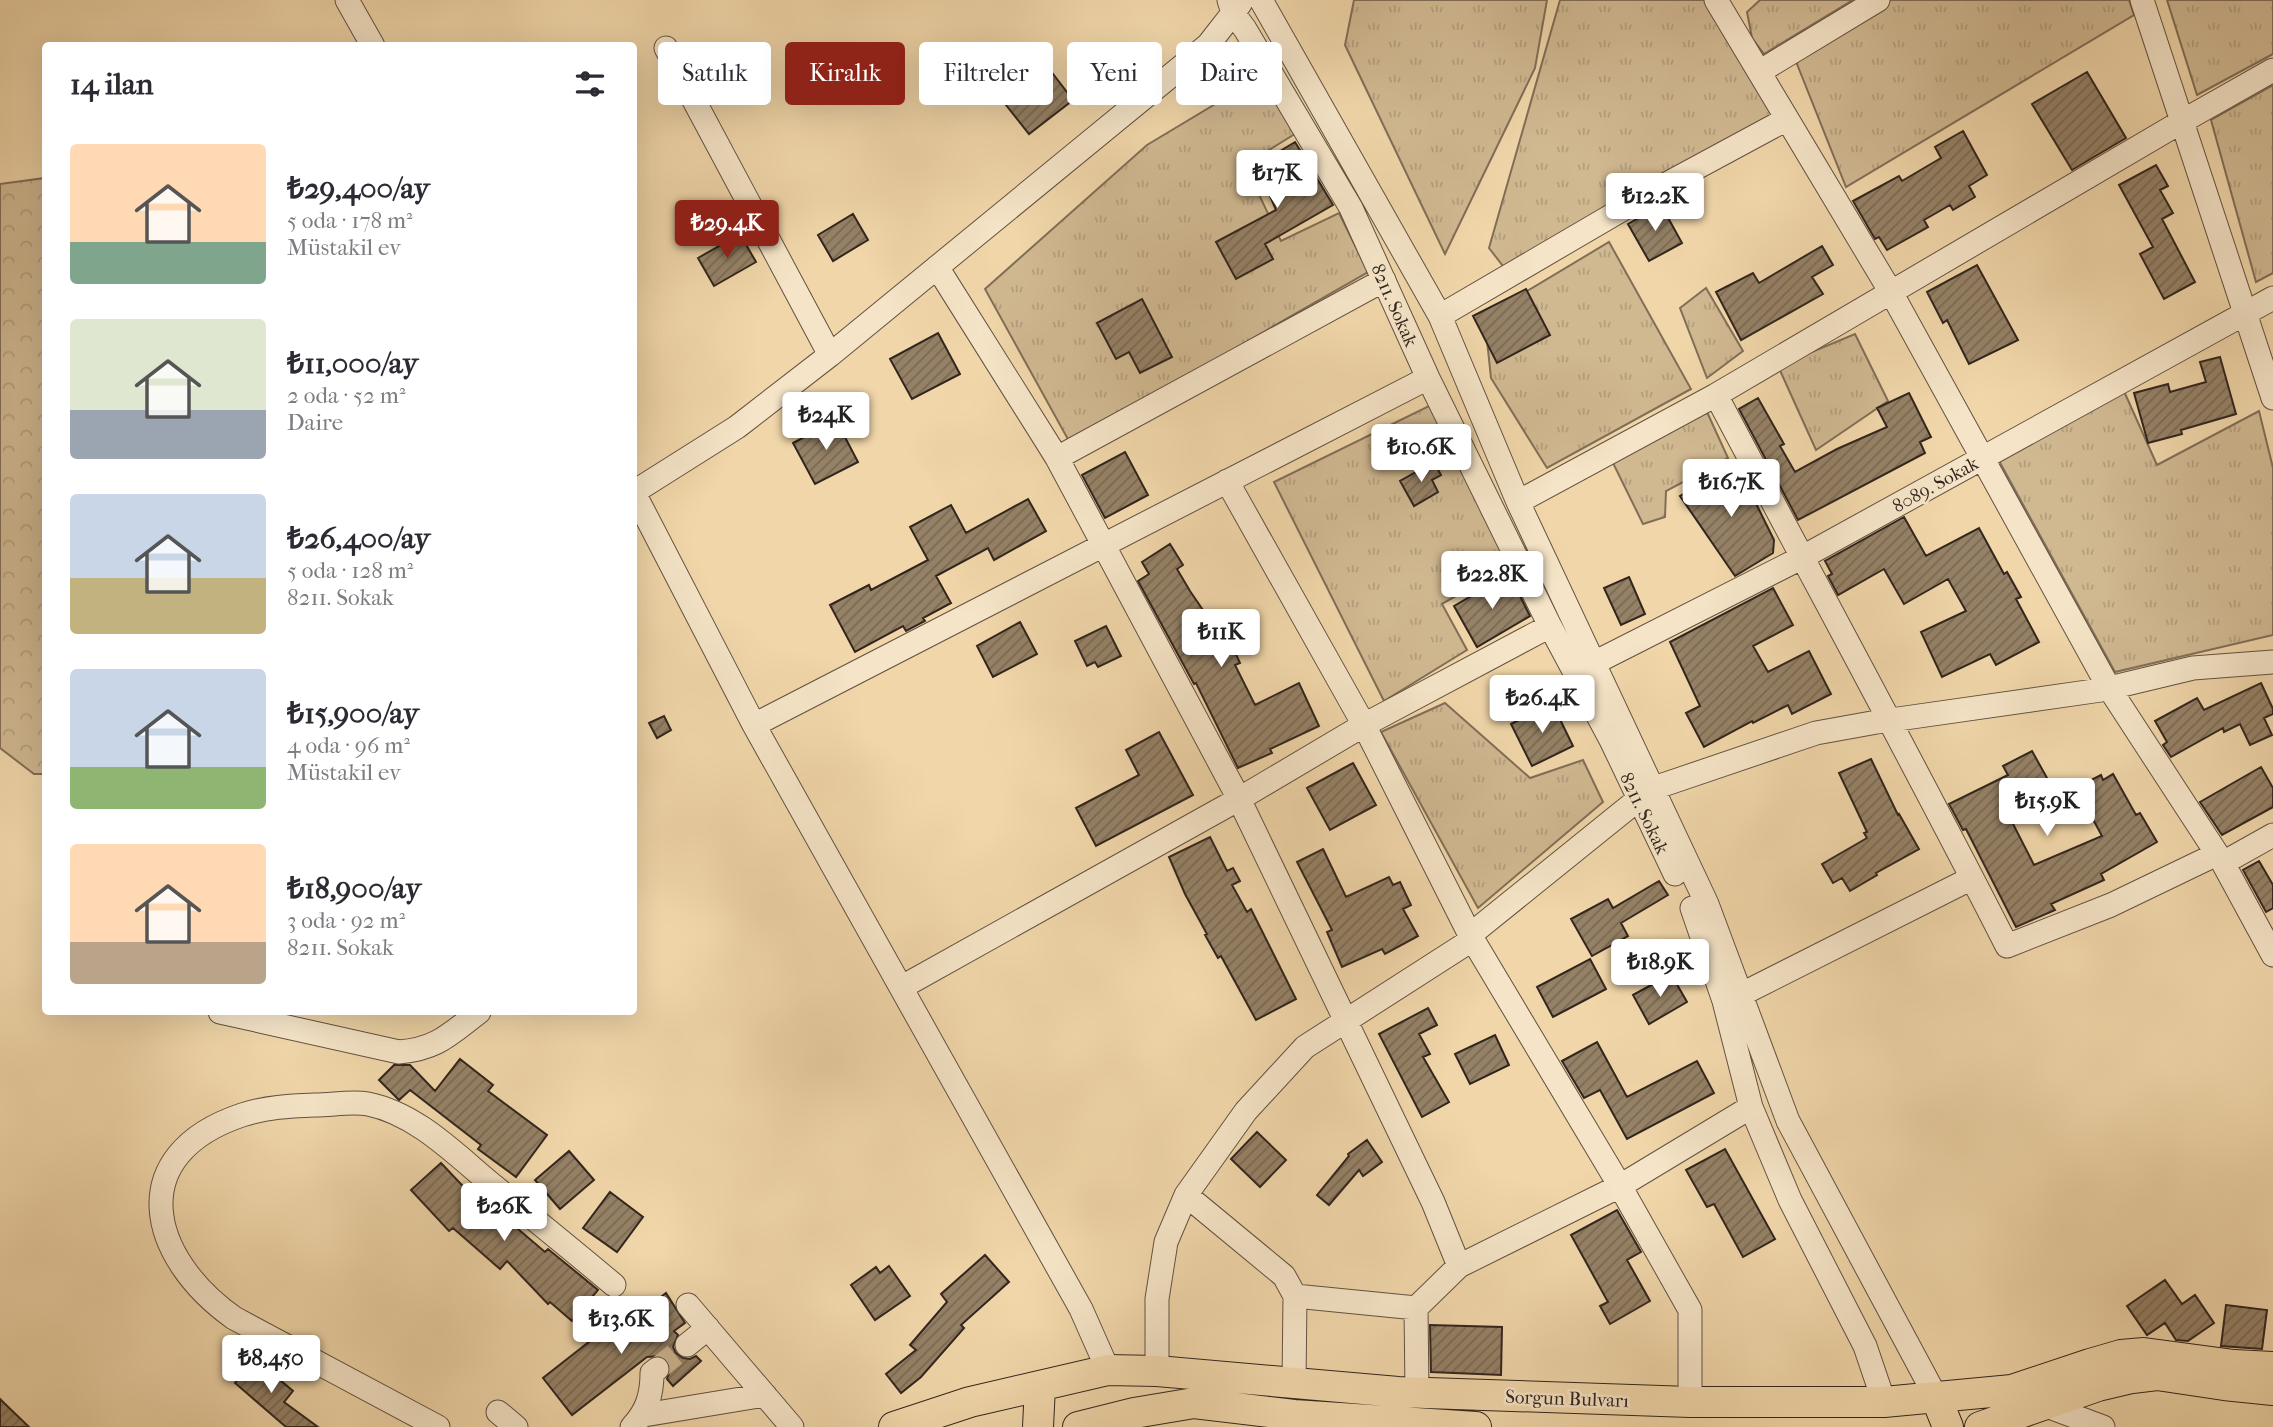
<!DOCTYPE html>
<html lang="tr">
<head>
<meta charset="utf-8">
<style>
  body { margin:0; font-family:"IM FELL French Canon",serif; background:#f7f7f7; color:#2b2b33; height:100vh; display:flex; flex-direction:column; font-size:26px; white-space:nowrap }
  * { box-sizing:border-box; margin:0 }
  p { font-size:23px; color:#7c7c81 }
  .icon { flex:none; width:38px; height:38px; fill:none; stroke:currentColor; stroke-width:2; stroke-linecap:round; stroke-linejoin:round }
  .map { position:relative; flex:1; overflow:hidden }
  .details { position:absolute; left:42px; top:42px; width:595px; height:973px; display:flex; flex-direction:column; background:#fff; border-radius:7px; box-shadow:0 7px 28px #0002 }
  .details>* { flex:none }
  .hud { position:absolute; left:658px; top:42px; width:665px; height:63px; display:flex; gap:14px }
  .price { position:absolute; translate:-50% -60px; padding:0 16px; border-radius:7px; background:#fff; color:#222; font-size:23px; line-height:46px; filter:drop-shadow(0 2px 4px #0008) }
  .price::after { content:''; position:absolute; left:50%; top:42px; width:21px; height:16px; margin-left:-10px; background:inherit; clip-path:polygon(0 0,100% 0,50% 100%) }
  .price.active { background:#8f2418; color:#fff }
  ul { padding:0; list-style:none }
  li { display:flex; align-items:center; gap:21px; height:175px; padding:0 28px }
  li span { display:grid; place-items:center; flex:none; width:196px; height:140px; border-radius:7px; color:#555 }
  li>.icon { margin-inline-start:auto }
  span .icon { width:84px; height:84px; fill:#fffc; stroke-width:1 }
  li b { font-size:30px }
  h2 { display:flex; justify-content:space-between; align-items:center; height:84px; padding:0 28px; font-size:30px }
  .chip { padding:0 24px; border-radius:7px; background:#fff; box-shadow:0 7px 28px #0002; font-size:24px; line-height:63px }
  .chip.active { background:#8f2418; color:#fff }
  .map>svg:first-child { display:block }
  .grass { fill:url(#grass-tufts); stroke:#816e58; stroke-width:2 }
  .forest { fill:url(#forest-crowns); stroke:#816e58; stroke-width:2 }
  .building { fill:url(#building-hatch); stroke:#32251e; stroke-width:2 }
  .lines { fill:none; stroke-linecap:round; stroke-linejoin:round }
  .minor-tunnel { stroke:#cab38d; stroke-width:23; stroke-dasharray:23 11; stroke-linecap:butt }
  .minor-casing { stroke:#625141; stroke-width:25 }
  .major-casing { stroke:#32251e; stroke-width:32 }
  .minor { stroke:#f5e4c7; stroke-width:23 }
  .major { stroke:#f0d6a9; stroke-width:30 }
  .labels { text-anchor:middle; stroke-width:5; stroke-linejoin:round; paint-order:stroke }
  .street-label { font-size:19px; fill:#32251e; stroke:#f5e4c7 }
</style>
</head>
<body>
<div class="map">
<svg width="2273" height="1427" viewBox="0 0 2273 1427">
  <defs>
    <pattern id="grass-tufts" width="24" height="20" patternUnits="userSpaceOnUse" patternTransform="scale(1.75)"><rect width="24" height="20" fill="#d0b891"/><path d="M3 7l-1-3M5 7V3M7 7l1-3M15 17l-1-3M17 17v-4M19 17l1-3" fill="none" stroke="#b39e7d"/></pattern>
    <pattern id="forest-crowns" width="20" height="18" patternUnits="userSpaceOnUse" patternTransform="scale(1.75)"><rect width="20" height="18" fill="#d0b891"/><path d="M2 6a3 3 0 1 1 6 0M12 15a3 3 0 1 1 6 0" fill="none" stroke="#b39e7d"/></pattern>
    <pattern id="building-hatch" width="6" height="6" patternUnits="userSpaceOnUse" patternTransform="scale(1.75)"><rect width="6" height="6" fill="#958166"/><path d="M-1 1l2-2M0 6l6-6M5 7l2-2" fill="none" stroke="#7a6953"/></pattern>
  </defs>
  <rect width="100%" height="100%" fill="#f0d6a9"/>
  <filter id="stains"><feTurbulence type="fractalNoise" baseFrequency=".00286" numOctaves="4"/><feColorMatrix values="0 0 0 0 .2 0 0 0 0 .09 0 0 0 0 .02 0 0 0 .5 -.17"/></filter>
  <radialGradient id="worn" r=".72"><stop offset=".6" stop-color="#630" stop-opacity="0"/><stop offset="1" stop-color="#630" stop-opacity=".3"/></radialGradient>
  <!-- grass -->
  <path class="grass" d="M1354,0H1547L1535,68L1445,254L1345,45Z
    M1560,0H1708L1783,113L1506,270L1489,248Z
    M1760,0H1853L1764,54L1752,38L1747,12Z
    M1890,0H2129L2134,15L1846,187L1793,54Z
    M2167,0H2273V54L2197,95Z
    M1257,79L1298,132L1245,165L1281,241L1339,213L1368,272L1070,443L985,289L1147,145Z
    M2273,85V273L2256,282L2211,120Z
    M1609,242L1691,389L1547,468L1491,378L1486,331L1492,312Z
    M1706,288L1743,351L1707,378L1680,308Z
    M1855,334L1888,401L1816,450L1778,366Z
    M2123,389L2157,465L2259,411L2273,468V635L2115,672L1998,459Z
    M1431,405L1509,566L1442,604L1467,650L1384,701L1274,482Z
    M1707,412L1728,458L1666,491L1665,517L1643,524L1611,459Z
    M1445,703L1530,778L1583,760L1603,802L1478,908L1381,732Z"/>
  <!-- forest -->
  <path class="forest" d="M45,178L46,774H34L0,748V184Z"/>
  <!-- building -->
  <path class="building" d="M1047,66L1073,100L1029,134L1002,100Z
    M2087,72L2126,138L2072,170L2032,104Z
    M1963,131L1987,175L1969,186L1975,197L1953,210L1950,205L1924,220L1928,227L1887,250L1879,237L1875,239L1853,201L1899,176L1902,181L1941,158L1935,147Z
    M1295,142L1333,205L1265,244L1273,259L1236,279L1216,242L1276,210L1257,165Z
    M2156,165L2168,186L2160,190L2173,213L2162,219L2195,282L2164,299L2140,254L2153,247L2119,185Z
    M1661,205L1682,243L1649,261L1628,224Z
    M853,214L868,240L833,261L818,235Z
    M740,234L756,262L714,286L698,258Z
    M1822,246L1833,265L1812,277L1823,294L1741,340L1716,292L1753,273L1759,283Z
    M1977,265L2018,340L1969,364L1947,320L1943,323L1927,292Z
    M1526,289L1550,335L1497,363L1473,316Z
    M1142,299L1172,357L1140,373L1129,352L1116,359L1097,323Z
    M938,333L960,374L912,399L890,359Z
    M2220,357L2236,414L2181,430L2182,434L2148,443L2134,393L2168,384L2170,392L2206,382L2200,362Z
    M1909,393L1931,437L1920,442L1925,453L1798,520L1739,409L1758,398L1784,444L1780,446L1795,472L1837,449L1887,427L1877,408Z
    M836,420L858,462L815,484L793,443Z
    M1125,452L1148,495L1105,518L1082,475Z
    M1434,462L1441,475L1432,480L1438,492L1414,506L1400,481Z
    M1736,463L1774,540L1773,553L1735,576L1680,496Z
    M1028,499L1046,531L994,560L988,548L936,576L951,603L923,618L925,621L906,631L903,626L855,652L830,605L869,585L871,590L928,560L910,527L951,505L966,533Z
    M1904,517L1926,556L1979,528L2004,574L2007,572L2021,597L2016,599L2039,642L1996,665L1990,654L1942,677L1921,632L1966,611L1948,579L1904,604L1884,569L1838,595L1828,576L1832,574L1825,561Z
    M1170,544L1183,565L1177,569L1190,591L1220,635L1226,633L1240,663L1235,665L1255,705L1299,683L1319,726L1270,749L1272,753L1238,768L1196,683L1194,684L1138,581L1149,574L1142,562Z
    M1509,574L1530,616L1477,647L1454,606Z
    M1629,577L1645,614L1621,625L1604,588Z
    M1773,588L1793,625L1753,646L1768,672L1809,651L1831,694L1792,714L1788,705L1753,723L1752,721L1704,747L1686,713L1700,706L1670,642Z
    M1020,622L1037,654L993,677L977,646Z
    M1106,626L1121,656L1098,667L1095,662L1087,666L1075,641Z
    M2261,683L2273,709V714L2264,718L2272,735L2250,745L2240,724L2224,732L2223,728L2171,757L2163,745L2167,742L2155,721L2197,698L2204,710Z
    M1552,703L1573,746L1532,766L1511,724Z
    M664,716L671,730L657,738L649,723Z
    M1159,732L1193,795L1096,846L1076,808L1139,775L1126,750Z
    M2032,751L2057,796L2011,820L2034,865L2102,836L2076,788L2101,775L2103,780L2113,774L2136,815L2140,813L2157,842L2101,874L2104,880L2051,904L2055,910L2016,927L1966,829L1963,830L1949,804L2008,775L2003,766Z
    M1871,759L1898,815L1899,814L1919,849L1876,873L1877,875L1850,891L1842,878L1833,883L1822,864L1867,838L1864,833L1867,832L1839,773Z
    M1353,763L1376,805L1330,830L1307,788Z
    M2261,767L2273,788V807L2222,835L2200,802Z
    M1210,837L1227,871L1233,868L1240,881L1232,885L1247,912L1251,909L1296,999L1256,1020L1221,956L1218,958L1205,935L1207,934L1185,894L1169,857Z
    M1323,849L1346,897L1389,877L1393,885L1400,882L1411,905L1403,909L1418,936L1385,954L1382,949L1342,967L1327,932L1332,930L1297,862Z
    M2259,861L2273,885V908L2266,912L2243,870Z
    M1659,881L1668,895L1621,923L1628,936L1592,956L1571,919L1608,899L1613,908Z
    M1590,959L1606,989L1553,1017L1537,987Z
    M1671,974L1687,1002L1649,1024L1633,995Z
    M1428,1008L1437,1025L1419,1034L1430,1054L1423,1057L1449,1102L1422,1117L1379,1034Z
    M1495,1035L1509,1065L1470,1084L1455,1054Z
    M1597,1042L1627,1097L1697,1061L1714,1093L1627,1139L1600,1090L1584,1098L1562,1061Z
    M460,1059L493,1085L488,1091L547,1135L516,1177L478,1149L481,1145L410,1090L399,1100L379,1080L394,1065H410L435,1091Z
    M1257,1132L1286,1160L1260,1187L1231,1159Z
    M1367,1140L1382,1162L1363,1176L1359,1170L1329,1205L1317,1195L1349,1156L1348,1154Z
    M1725,1149L1775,1239L1743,1257L1714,1204L1707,1207L1686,1170Z
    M569,1151L594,1180L560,1209L535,1180Z
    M441,1163L493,1218L498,1212L545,1252L548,1249L598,1290L572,1321L550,1302L548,1304L507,1261L500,1269L453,1228L449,1231L411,1190Z
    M610,1192L643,1217L617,1252L583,1228Z
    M1617,1210L1641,1252L1627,1260L1650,1301L1610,1324L1600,1306L1608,1302L1571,1235Z
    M985,1255L1009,1282L961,1325L964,1328L921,1377L901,1393L886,1374L916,1350L910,1345L947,1302L941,1294Z
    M889,1266L910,1296L875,1320L851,1285L876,1267L880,1273Z
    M2165,1280L2182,1304L2195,1295L2214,1323L2188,1341L2176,1340L2165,1323L2147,1335L2127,1306Z
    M666,1293L685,1323L674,1331L678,1335L673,1347L676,1353L683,1358L690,1359L696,1356L701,1361L673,1386L667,1379L671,1368L667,1360L661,1356L647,1357L572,1415L543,1378L608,1327L610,1330L618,1324L622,1328Z
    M2226,1305L2267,1310L2262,1349L2221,1346Z
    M1430,1325L1502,1327L1501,1375L1431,1372Z
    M255,1359L293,1391L284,1402L318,1427H286L235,1383Z
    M0,1399L29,1427H0Z"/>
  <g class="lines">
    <!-- minor-tunnel -->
    <path class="minor-tunnel" d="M657,1369L687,1345"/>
    <defs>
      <path id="minor" d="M347,0L373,46
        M1229,0L1233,13L1245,29L1351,208L1428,378L1550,626L1611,740L1675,874
        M1261,0L1440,316L1518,502L1707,904L1788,1121L1936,1397
        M1716,0L1892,294L2109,688L2223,863L2273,955
        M2142,0L2273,398
        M666,48L830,355
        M1759,72L1878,0
        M937,267L1057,458L1239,799L1433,1202L1459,1266
        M1440,316L1659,188L1787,119
        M1716,395C1813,579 1913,761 2007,946L2111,905L2217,854
        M1057,458L1384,280
        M1227,481L1364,725L1470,935L1620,1186L1690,1310V1402
        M634,492L737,427L830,355L1208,45L1240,4
        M634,493L754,725L1081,1309L1108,1370
        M1518,502L1716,395L2181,122L2273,70
        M1594,663L1801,558L2273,298
        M754,725L1428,378
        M2223,863L2273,835
        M1692,908L1724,1001L1751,1107L1790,1200L1865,1346L1884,1402
        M902,987L1239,799L1364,725L1550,626
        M1742,994L1972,878
        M220,1012L399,1052C437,1049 450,1034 479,1012
        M1186,1195L1284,1276L1295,1296L1416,1308
        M688,1305L792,1427
        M687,1345L708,1328
        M1157,1371V1299L1166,1242L1186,1195L1246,1111L1305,1047L1467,943L1470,935L1651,789L1816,733L1877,722L2101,690L2193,668L2273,662
        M1294,1384L1295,1296
        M1417,1393L1416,1308L1459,1266L1620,1186L1751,1107
        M2044,1405L2103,1427
        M498,1412L516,1427
        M644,1415L765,1395
        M438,1427L234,1318C148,1257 123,1155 242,1115C266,1107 290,1106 315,1105C332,1105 352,1101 368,1104C418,1114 458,1157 495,1187C535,1220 575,1252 614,1285
        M632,1427C647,1411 652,1395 652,1373L657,1369"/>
      <path id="major" d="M1936,1397L1948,1427
        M894,1427L970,1402L1108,1370L1157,1371L1398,1392L1690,1402H1884L2012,1390L2090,1364L2121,1355L2144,1353L2234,1365L2273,1367
        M1038,1427L1040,1386
        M1078,1427L1134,1413L1194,1403L1294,1415L1476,1427
        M1980,1427L2098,1386L2132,1378L2157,1375L2224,1385L2273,1390"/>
    </defs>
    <!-- minor casing -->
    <use href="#minor" class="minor-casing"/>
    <!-- major casing -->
    <use href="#major" class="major-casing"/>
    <!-- minor -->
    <use href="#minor" class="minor"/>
    <!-- major -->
    <use href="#major" class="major"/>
  </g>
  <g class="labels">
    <!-- street labels -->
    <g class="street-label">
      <text transform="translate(1395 305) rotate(66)" y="7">8211. Sokak</text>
      <text transform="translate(1935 484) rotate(-29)" y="7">8089. Sokak</text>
      <text transform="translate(1645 813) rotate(64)" y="7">8211. Sokak</text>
      <text transform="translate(1567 1398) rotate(2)" y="7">Sorgun Bulvarı</text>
    </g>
  </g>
  <rect width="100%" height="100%" filter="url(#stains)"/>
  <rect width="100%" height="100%" fill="url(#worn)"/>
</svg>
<b class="price" style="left:1277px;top:210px">₺17K</b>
<b class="price" style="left:1655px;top:233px">₺12.2K</b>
<b class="price active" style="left:727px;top:260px">₺29.4K</b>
<b class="price" style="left:826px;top:452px">₺24K</b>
<b class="price" style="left:1421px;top:484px">₺10.6K</b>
<b class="price" style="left:1731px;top:519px">₺16.7K</b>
<b class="price" style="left:1492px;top:611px">₺22.8K</b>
<b class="price" style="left:1221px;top:669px">₺11K</b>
<b class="price" style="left:1542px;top:735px">₺26.4K</b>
<b class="price" style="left:2047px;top:838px">₺15.9K</b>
<b class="price" style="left:1660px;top:999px">₺18.9K</b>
<b class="price" style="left:504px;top:1243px">₺26K</b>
<b class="price" style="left:621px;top:1356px">₺13.6K</b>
<b class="price" style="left:271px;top:1395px">₺8,450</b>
<div class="hud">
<a class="chip">Satılık</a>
<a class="chip active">Kiralık</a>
<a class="chip">Filtreler</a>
<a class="chip">Yeni</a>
<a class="chip">Daire</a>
</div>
<section class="details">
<h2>14 ilan<svg class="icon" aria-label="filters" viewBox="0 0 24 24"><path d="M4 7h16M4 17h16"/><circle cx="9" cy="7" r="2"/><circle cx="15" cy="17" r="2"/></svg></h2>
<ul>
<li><span style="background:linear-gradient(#ffd9b3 70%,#7fa58c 0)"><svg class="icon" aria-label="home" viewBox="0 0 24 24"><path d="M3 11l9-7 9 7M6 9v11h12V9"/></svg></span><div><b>₺29,400/ay</b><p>5 oda · 178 m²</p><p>Müstakil ev</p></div></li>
<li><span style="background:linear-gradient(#dfe7d0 65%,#9aa5b1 0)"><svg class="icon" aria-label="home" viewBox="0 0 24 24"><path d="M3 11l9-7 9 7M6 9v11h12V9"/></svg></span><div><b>₺11,000/ay</b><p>2 oda · 52 m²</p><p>Daire</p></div></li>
<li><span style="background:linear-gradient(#c9d6e8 60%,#c2b280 0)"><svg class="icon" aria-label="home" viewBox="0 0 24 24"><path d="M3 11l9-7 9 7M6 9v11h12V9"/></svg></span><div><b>₺26,400/ay</b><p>5 oda · 128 m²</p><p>8211. Sokak</p></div></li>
<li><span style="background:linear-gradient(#c9d6e8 70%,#8fb573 0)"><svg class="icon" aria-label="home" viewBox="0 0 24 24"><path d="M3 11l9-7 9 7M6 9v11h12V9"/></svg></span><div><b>₺15,900/ay</b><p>4 oda · 96 m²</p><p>Müstakil ev</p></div></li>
<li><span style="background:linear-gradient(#ffd9b3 70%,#b9a48a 0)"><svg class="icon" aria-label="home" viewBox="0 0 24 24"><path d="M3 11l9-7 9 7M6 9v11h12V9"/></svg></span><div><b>₺18,900/ay</b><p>3 oda · 92 m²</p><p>8211. Sokak</p></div></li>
</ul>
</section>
</div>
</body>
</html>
